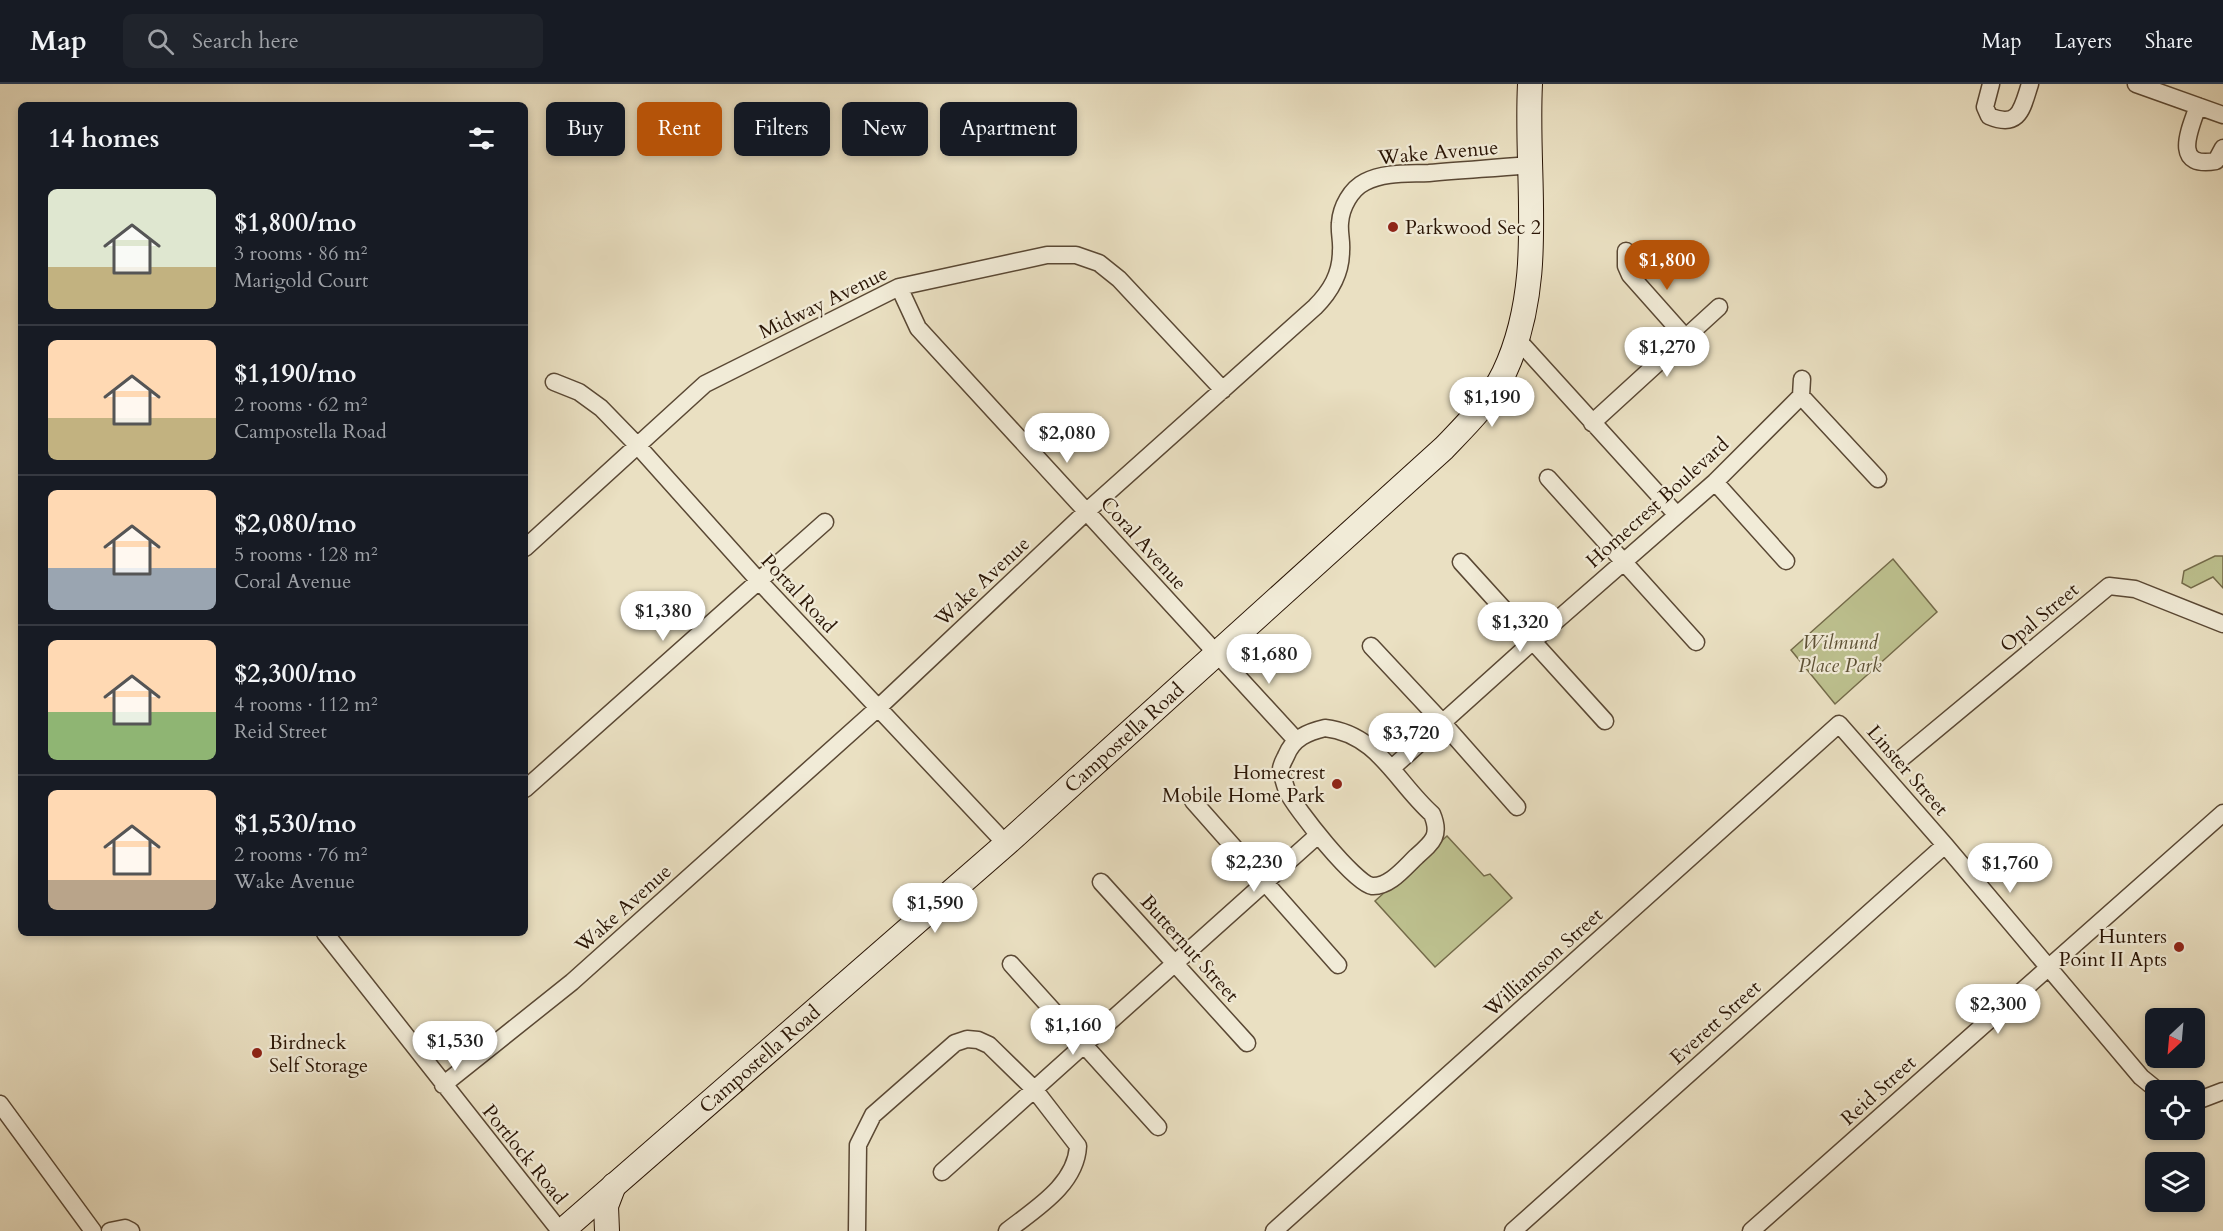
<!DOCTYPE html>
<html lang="en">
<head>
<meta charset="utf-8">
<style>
  body { margin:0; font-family:Cardo,serif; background:#20242c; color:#f1f3f6; height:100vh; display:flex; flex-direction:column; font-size:22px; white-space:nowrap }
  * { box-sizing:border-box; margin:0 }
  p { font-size:20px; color:#9ea1a6 }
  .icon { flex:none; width:33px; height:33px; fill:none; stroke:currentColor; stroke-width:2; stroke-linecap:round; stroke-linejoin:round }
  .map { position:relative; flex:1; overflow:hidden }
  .side { position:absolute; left:18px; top:18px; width:510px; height:834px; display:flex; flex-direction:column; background:#171b24; border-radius:9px; box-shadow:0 3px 9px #0003 }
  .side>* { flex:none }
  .guide { position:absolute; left:546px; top:18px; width:570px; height:54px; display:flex; gap:12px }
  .needle { width:39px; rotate:206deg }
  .buttons { position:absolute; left:2145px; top:924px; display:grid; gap:12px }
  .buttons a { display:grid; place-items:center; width:60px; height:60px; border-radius:9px; background:#171b24; box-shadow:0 3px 9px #0003; font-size:30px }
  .price { position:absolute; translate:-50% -51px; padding:0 14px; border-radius:21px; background:#fff; color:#222; font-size:20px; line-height:39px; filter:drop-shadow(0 2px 3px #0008) }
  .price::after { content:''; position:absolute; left:50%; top:36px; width:18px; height:14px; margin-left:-9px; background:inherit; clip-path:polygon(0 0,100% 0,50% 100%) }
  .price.active { background:#b45309; color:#fff }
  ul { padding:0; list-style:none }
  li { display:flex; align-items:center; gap:18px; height:150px; padding:0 30px }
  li+li { border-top:2px solid #363941 }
  li span { display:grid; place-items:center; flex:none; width:168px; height:120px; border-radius:9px; color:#555 }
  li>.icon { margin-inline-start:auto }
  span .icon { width:72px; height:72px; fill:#fffc; stroke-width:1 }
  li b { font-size:26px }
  h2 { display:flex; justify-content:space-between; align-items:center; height:72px; padding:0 30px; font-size:26px }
  .tag { padding:0 21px; border-radius:9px; background:#171b24; box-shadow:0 3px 9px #0003; font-size:21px; line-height:54px }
  .tag.active { background:#b45309; color:#fff }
  header { display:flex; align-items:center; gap:36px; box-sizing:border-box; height:84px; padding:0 30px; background:#171b24; border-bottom:2px solid #363941 }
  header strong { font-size:28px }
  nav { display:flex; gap:33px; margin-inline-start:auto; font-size:21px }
  .search { width:420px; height:54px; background:#20242c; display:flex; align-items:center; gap:15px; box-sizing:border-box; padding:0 21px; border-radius:9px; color:#9ea1a6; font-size:22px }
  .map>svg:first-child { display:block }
  .green { fill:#bdc18f; stroke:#746b4a; stroke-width:1.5 }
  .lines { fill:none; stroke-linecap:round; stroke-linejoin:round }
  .street-casing { stroke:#5a4834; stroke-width:19 }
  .secondary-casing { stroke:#2a1505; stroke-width:26 }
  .street { stroke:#f1ebd7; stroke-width:16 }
  .secondary { stroke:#f1ebd7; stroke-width:24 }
  .poi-dot { fill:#8f2418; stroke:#f1ebd7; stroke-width:2 }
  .labels { text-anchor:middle; stroke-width:4.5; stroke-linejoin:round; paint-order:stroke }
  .street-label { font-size:20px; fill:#2a1505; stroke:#f1ebd7 }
  .poi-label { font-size:20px; fill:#2a1505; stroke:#f1ebd7; text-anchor:start }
  .park-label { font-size:20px; font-style:italic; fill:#5d5135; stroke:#f1ebd7 }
</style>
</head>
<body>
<header>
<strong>Map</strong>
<div class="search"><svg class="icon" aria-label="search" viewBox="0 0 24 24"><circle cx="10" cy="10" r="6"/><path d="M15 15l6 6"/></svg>Search here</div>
<nav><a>Map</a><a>Layers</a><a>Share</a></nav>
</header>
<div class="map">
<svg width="2223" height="1147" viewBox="0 0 2223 1147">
  <rect width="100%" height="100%" fill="#eae0c2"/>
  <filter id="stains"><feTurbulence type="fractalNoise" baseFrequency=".00333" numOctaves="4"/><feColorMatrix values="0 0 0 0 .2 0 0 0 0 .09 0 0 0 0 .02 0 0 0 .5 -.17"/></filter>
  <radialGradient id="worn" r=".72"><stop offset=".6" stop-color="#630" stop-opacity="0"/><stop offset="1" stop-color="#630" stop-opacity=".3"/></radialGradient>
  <!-- green -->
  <path class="green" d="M2215,472H2223V504L2213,493L2191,504L2182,499L2184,487Z
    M1893,475L1937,528L1835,620L1791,566Z
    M1447,752L1484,792L1490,790L1512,814L1435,883L1375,817Z"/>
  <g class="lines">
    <defs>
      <path id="street" d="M1991,0L1985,23L1989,32C2020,45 2022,24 2030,0
        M2136,0L2223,31
        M2198,22C2190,45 2171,85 2216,77L2223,64
        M1626,167V182L1630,191L1686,254
        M899,203L918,244L1296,656
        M1517,255L1676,430
        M554,298L579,308L601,324L637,361L758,496L1006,760
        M1801,312L1878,395
        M1592,339L1719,223
        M1548,394L1696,558
        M1715,398L1786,477
        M525,464L705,300L899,203L1047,171H1076L1099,179L1119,195L1223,306
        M1461,478L1605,637
        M1371,562L1442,638L1517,723
        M1325,644C1378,650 1396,698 1432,730C1441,751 1433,758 1417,772C1405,783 1390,803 1372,802C1355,800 1295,724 1287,707C1285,701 1282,691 1281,685C1281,681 1284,676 1286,672C1293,654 1308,648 1325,644Z
        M1902,674L2109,502L2135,505L2223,540
        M1392,684L1532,558L1715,398L1801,312L1802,295
        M525,705L825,438
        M1193,717L1338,881
        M1101,798L1247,959
        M325,849L560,1147
        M1011,880L1158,1043
        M443,1001L572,898L878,624L1086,428L1315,223C1331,207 1341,190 1341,167C1342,157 1339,149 1340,139C1341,123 1351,105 1365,98C1384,88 1408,90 1429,89C1462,86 1496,84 1530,81
        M2194,1018L2223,1007
        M0,1020L93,1147
        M942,1088L1318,751
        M110,1147L125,1144L131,1147
        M857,1147L858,1061L873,1031L955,959L967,955L978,956L989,961L1034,1005L1078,1062C1076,1101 1035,1125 1007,1147
        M1274,1147L1839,640L1945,761L2141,993L2157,1006
        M1513,1147L1945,761
        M1751,1147L2223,729"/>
      <g id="secondary">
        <path id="s1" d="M562,1147L1006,760L1444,364C1466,341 1490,318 1504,289C1547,198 1525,97 1530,0"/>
        <path d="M607,1147L606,1122L614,1101"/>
      </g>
    </defs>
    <!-- street casing -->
    <use href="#street" class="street-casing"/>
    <!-- secondary casing -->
    <use href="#secondary" class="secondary-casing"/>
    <!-- street -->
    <use href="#street" class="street"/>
    <!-- secondary -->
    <use href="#secondary" class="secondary"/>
  </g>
  <!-- markers -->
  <g class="poi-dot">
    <circle cx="1393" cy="143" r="6"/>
    <circle cx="1337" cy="700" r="6"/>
    <circle cx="2179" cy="863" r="6"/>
    <circle cx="257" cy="969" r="6"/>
  </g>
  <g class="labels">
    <!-- street labels -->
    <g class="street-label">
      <text transform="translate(1438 68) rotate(-5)" y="7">Wake Avenue</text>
      <text transform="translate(823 218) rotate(-26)" y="7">Midway Avenue</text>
      <text transform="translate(1657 418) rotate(-42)" y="7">Homecrest Boulevard</text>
      <text transform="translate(1144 459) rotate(48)" y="7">Coral Avenue</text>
      <text transform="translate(982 497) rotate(-43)" y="7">Wake Avenue</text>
      <text transform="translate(799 509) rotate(47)" y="7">Portal Road</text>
      <text transform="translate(2039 533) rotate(-40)" y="7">Opal Street</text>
      <text dy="7" stroke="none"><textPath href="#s1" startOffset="748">Campostella Road</textPath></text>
      <text transform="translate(1908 686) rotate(49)" y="7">Linster Street</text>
      <text transform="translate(623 824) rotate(-42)" y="7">Wake Avenue</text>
      <text transform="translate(1190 864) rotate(48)" y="7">Butternut Street</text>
      <text transform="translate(1543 878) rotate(-42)" y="7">Williamson Street</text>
      <text transform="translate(1715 938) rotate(-42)" y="7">Everett Street</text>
      <text dy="7" stroke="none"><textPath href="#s1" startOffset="262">Campostella Road</textPath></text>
      <text transform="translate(1878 1006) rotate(-42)" y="7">Reid Street</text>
      <text transform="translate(525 1070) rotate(51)" y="7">Portlock Road</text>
    </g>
    <!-- poi labels -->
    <g class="poi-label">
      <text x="1405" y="150">Parkwood Sec 2</text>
      <text x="1325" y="695" text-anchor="end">Homecrest<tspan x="1325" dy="23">Mobile Home Park</tspan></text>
      <text x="2167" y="859" text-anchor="end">Hunters<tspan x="2167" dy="23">Point II Apts</tspan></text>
      <text x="269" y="965">Birdneck<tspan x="269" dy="23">Self Storage</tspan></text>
    </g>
    <!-- park labels -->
    <g class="park-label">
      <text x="1840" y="565">Wilmund<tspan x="1840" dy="23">Place Park</tspan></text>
    </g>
  </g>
  <rect width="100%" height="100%" filter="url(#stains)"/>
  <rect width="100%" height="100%" fill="url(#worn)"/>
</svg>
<div class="buttons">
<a><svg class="needle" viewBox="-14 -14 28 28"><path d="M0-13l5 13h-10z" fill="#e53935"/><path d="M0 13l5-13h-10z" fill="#9ea1a6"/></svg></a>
<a><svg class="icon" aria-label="locate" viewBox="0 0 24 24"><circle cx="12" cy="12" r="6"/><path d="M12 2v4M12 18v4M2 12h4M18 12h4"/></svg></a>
<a><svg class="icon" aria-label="layers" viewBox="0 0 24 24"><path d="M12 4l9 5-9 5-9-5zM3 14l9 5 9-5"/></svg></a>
</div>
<b class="price active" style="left:1667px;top:207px">$1,800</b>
<b class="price" style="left:1667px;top:294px">$1,270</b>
<b class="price" style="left:1492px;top:344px">$1,190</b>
<b class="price" style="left:1067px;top:380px">$2,080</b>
<b class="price" style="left:663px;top:558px">$1,380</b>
<b class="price" style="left:1520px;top:569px">$1,320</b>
<b class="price" style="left:1269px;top:601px">$1,680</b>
<b class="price" style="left:1411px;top:680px">$3,720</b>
<b class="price" style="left:1254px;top:809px">$2,230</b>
<b class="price" style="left:2010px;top:810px">$1,760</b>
<b class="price" style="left:935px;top:850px">$1,590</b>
<b class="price" style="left:1998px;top:951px">$2,300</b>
<b class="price" style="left:1073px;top:972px">$1,160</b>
<b class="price" style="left:455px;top:988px">$1,530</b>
<div class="guide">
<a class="tag">Buy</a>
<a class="tag active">Rent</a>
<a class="tag">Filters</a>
<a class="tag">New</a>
<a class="tag">Apartment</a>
</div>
<section class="side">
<h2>14 homes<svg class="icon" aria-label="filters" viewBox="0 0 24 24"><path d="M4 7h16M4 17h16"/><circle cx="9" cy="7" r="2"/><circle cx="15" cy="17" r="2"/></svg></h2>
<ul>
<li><span style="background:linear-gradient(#dfe7d0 65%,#c2b280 0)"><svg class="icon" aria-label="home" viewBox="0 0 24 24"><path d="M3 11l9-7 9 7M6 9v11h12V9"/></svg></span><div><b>$1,800/mo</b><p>3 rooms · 86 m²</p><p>Marigold Court</p></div></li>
<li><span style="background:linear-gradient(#ffd9b3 65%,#c2b280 0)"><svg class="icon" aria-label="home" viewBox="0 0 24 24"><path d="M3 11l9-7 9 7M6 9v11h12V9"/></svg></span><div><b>$1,190/mo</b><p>2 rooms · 62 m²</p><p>Campostella Road</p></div></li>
<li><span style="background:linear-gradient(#ffd9b3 65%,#9aa5b1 0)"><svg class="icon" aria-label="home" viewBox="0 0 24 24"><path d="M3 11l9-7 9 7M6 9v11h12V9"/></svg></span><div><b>$2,080/mo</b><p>5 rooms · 128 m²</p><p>Coral Avenue</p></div></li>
<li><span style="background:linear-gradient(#ffd9b3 60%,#8fb573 0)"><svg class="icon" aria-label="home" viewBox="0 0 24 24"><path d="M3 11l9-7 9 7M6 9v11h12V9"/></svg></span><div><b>$2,300/mo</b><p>4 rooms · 112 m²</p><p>Reid Street</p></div></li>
<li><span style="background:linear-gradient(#ffd9b3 75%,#b9a48a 0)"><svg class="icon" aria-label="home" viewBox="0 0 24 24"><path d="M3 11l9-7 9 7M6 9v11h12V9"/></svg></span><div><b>$1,530/mo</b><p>2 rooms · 76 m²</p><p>Wake Avenue</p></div></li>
</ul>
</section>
</div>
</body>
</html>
